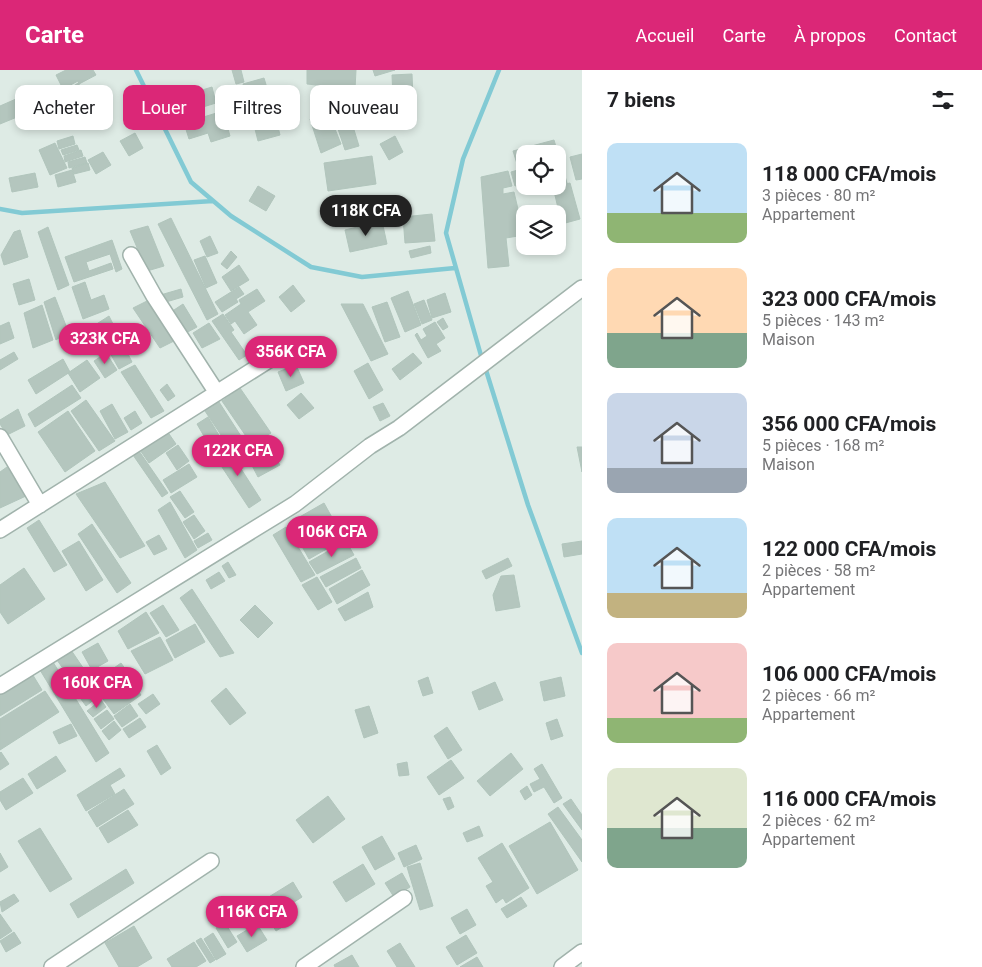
<!DOCTYPE html>
<html lang="fr">
<head>
<meta charset="utf-8">
<style>
  body { margin:0; font-family:Roboto,sans-serif; background:#f6f6f6; color:#202124; height:100vh; display:flex; flex-direction:column; font-size:19px; white-space:nowrap }
  * { box-sizing:border-box; margin:0 }
  p { font-size:16px; color:#757577 }
  .icon { flex:none; width:28px; height:28px; fill:none; stroke:currentColor; stroke-width:2; stroke-linecap:round; stroke-linejoin:round }
  .map { position:relative; flex:1; overflow:hidden }
  .sheet { display:flex; flex-direction:column; background:#fff; width:400px }
  .sheet>* { flex:none }
  .top-card { position:absolute; left:15px; top:15px; width:475px; height:45px; display:flex; gap:10px }
  .buttons { position:absolute; left:516px; top:75px; display:grid; gap:10px }
  .buttons a { display:grid; place-items:center; width:50px; height:50px; border-radius:10px; background:#fff; box-shadow:0 2px 8px #0003; font-size:25px }
  .price { position:absolute; translate:-50% -42px; padding:0 11px; border-radius:18px; background:#db2777; color:#fff; font-size:16px; line-height:32px; filter:drop-shadow(0 1px 2px #0008) }
  .price::after { content:''; position:absolute; left:50%; top:30px; width:15px; height:11px; margin-left:-8px; background:inherit; clip-path:polygon(0 0,100% 0,50% 100%) }
  .price.active { background:#222; color:#fff }
  ul { padding:0; list-style:none }
  li { display:flex; align-items:center; gap:15px; height:125px; padding:0 25px }
  li span { display:grid; place-items:center; flex:none; width:140px; height:100px; border-radius:10px; color:#555 }
  li>.icon { margin-inline-start:auto }
  span .icon { width:60px; height:60px; fill:#fffc; stroke-width:1 }
  li b { font-size:21px }
  h2 { display:flex; justify-content:space-between; align-items:center; height:60px; padding:0 25px; font-size:21px }
  .chip { padding:0 18px; border-radius:10px; background:#fff; box-shadow:0 2px 8px #0003; font-size:18px; line-height:45px }
  .chip.active { background:#db2777; color:#fff }
  header { display:flex; align-items:center; gap:30px; box-sizing:border-box; height:70px; padding:0 25px; background:#db2777; color:#fff }
  header strong { font-size:24px }
  nav { display:flex; gap:28px; margin-inline-start:auto; font-size:18px }
  main { display:flex; flex:1; min-height:0 }
  .map>svg:first-child { display:block }
  .lines { fill:none; stroke-linecap:round; stroke-linejoin:round }
  .stream { stroke:#82cad4; stroke-width:4.5 }
  .building { fill:#b4c6be; stroke:#b1c5bc }
  .minor-casing { stroke:#a1b3ac; stroke-width:18 }
  .minor { stroke:#fff; stroke-width:15 }
</style>
</head>
<body>
<header>
<strong>Carte</strong>
<nav><a>Accueil</a><a>Carte</a><a>À propos</a><a>Contact</a></nav>
</header>
<main>
<div class="map">
<svg width="582" height="897" viewBox="0 0 582 897">
  <rect width="100%" height="100%" fill="#deebe5"/>
  <g class="lines">
    <!-- stream -->
    <path class="stream" d="M136,0L191,112L231,146L311,197L362,207L455,198
      M0,139L22,143L213,131
      M482,289L446,163L463,89L499,0
      M485,297L528,435L582,583"/>
  </g>
  <!-- building -->
  <path class="building" d="M66,0H93L96,5L79,14L78,11L63,19L56,5Z
    M232,0H241L244,12L236,14Z
    M307,0H356L355,19L307,14Z
    M373,0H395L375,6Z
    M412,4L413,27L393,28L392,5Z
    M264,8L267,18L246,24L243,14Z
    M78,13L90,31L77,40L65,22Z
    M212,17L216,33L180,44L176,28Z
    M265,24L268,37L249,42L245,30Z
    M16,29L22,45L0,54V36Z
    M358,34L362,54L354,55L351,36Z
    M347,37L359,76L345,80L332,41Z
    M223,41L230,66L211,72L208,63L189,69L184,53Z
    M329,44L341,74L321,83L310,49Z
    M276,49L280,65L258,71L254,55Z
    M135,63L143,78L129,86L120,71Z
    M73,66L75,74L59,79L57,71Z
    M395,66L403,82L389,90L380,74Z
    M554,70L559,87L558,84H525V95L518,97L513,81Z
    M55,73L67,98L50,105L39,80Z
    M77,75L79,80L63,85L61,80Z
    M81,80L83,86L65,92L64,86Z
    M103,82L111,95L96,104L88,90Z
    M582,84V109L576,110L570,87Z
    M372,86L376,114L328,121L324,93Z
    M85,87L87,93L69,98L68,92Z
    M560,89L567,113L560,114L558,90Z
    M88,93L90,100L74,104L72,98Z
    M525,98V114L515,116L511,102Z
    M72,100L76,112L58,117L55,105Z
    M508,101L512,116L503,118V124L514,122L524,165L506,168L509,196L488,198L481,107Z
    M35,103L38,117L12,122L9,108Z
    M570,113L580,149L558,155V144H531L530,140L545,136L546,142L558,138L553,117Z
    M258,116L275,126L266,141L249,131Z
    M535,116H547L548,120L537,123Z
    M379,131L381,146L337,148V134Z
    M432,144L435,171L405,173L403,147Z
    M171,148L218,244L207,250L158,154Z
    M382,151L387,174L350,182L345,160Z
    M148,156L164,196L147,201L130,161Z
    M48,157L69,215L58,220L38,162Z
    M20,160L28,187L4,195L1,185L14,162Z
    M210,166L218,183L207,187L200,171Z
    M112,170L122,199L116,202L110,184L86,192L89,201L111,193L113,199L74,212L65,187Z
    M430,176L431,183L411,188L409,181Z
    M231,181L237,187L227,199L221,194Z
    M205,186L217,213L206,218L194,190Z
    M239,195L249,210L231,221L222,207Z
    M29,209L35,230L19,235L13,214Z
    M85,212L91,230L104,225L109,239L83,249L72,217Z
    M293,215L305,231L291,242L279,227Z
    M239,217L244,224L236,229L238,232L222,242L215,232Z
    M181,219L183,227L159,234L157,226Z
    M257,219L265,231L248,242L257,255L244,264L235,251L231,254L225,245L241,234L239,230Z
    M408,221L421,255L405,262L391,228Z
    M445,223L451,242L432,248L427,230Z
    M55,227L68,261L56,270L44,232Z
    M424,230L432,250L422,254L414,234Z
    M147,231L174,271L160,278L133,238Z
    M387,232L400,267L385,272L372,237Z
    M183,234L197,257L184,264L171,242Z
    M341,234H363L388,284L371,291Z
    M42,235L53,270L33,278L24,243Z
    M223,244L234,260L231,262L247,285L239,290L212,251Z
    M109,246L132,292L119,299L105,274L93,281L81,264Z
    M443,248L448,257L443,260L437,252Z
    M9,252L14,268L0,274V256Z
    M435,252L445,268L436,274L441,281L428,288L415,265L417,263L421,270L427,266L423,259Z
    M209,253L220,269L202,278L193,263Z
    M325,269L330,283L315,287L309,272Z
    M14,282L18,289L0,300V290Z
    M106,283L117,300L105,308L94,291Z
    M413,283L422,293L400,310L392,299Z
    M63,289L70,302L36,324L28,310Z
    M87,290L100,308L80,322L68,303Z
    M368,293L383,320L369,329L354,301Z
    M135,295L164,341L151,348L121,302Z
    M296,295L304,313L286,321L278,302Z
    M167,314L175,326L168,331L160,320Z
    M72,315L81,328L35,357L28,344Z
    M240,318L271,363L252,375L222,331Z
    M301,323L314,338L299,349L287,335Z
    M86,330L115,371L99,381L71,341Z
    M219,332L248,377L235,386L205,341Z
    M383,333L390,346L380,351L373,337Z
    M112,334L128,362L115,369L100,341Z
    M18,339L25,356L7,365L0,354V350Z
    M68,341L95,381L65,402L38,362Z
    M135,341L142,353L131,360L124,348Z
    M208,347L225,375L213,382L197,354Z
    M167,361L176,374L149,393L140,380Z
    M178,375L189,391L177,400L166,383Z
    M268,375L280,395L258,407L247,386Z
    M227,377L261,430L249,438L214,385Z
    M577,377H582V402Z
    M139,381L168,423L162,427L133,385Z
    M189,394L197,407L171,423L163,410Z
    M7,397L26,426L0,438V402Z
    M105,412L145,476L120,488L76,424Z
    M180,421L194,442L185,448L170,427Z
    M170,432L197,480L185,488L158,440Z
    M324,433L344,469L309,489L289,453Z
    M194,445L205,461L194,469L183,452Z
    M39,450L67,495L54,502L27,458Z
    M92,454L131,513L117,523L78,464Z
    M286,457L315,505L301,512L273,465Z
    M208,463L212,470L198,478L194,471Z
    M159,465L167,479L154,485L146,472Z
    M79,471L103,510L86,521L62,481Z
    M346,471L354,485L317,504L309,492Z
    M582,471V484L564,487L562,474Z
    M356,488L361,498L326,517L320,507Z
    M508,488L512,496L486,509L482,501Z
    M228,492L236,505L229,508L222,496Z
    M24,498L45,529L8,554L0,542V515Z
    M362,500L370,515L337,534L329,519Z
    M219,502L225,511L211,519L206,510Z
    M514,505L520,537L496,541L493,525L501,506Z
    M317,507L332,532L318,540L302,515Z
    M192,519L234,583L220,587L180,528Z
    M368,522L373,537L345,551L338,539Z
    M163,535L179,560L166,567L150,543Z
    M255,535L273,553L258,568L240,550Z
    M146,542L159,563L128,579L118,561Z
    M195,554L205,572L175,588L166,570Z
    M160,567L173,590L145,604L131,581Z
    M98,573L108,591L92,600L82,582Z
    M71,580L92,611L78,620L57,590Z
    M53,592L109,683L96,692L40,600Z
    M121,593L131,607L99,629L90,615Z
    M31,602L42,620L0,646V622Z
    M428,607L433,623L423,626L418,611Z
    M561,607L565,626L544,631L540,612Z
    M130,610L141,625L114,644L103,629Z
    M495,612L503,630L479,640L472,622Z
    M88,617L96,628L86,636L78,625Z
    M226,618L246,643L230,655L211,631Z
    M45,621L59,642L0,680V649Z
    M153,624L160,634L146,644L138,634Z
    M101,630L106,637L93,647L87,641Z
    M130,634L138,646L122,657L114,646Z
    M369,636L378,663L364,668L355,640Z
    M107,640L114,649L101,659L94,649Z
    M140,648L146,657L129,668L123,659Z
    M557,649L563,666L551,670L546,653Z
    M114,651L121,660L109,670L102,661Z
    M71,654L77,666L59,674L53,662Z
    M447,657L462,680L448,689L434,666Z
    M157,675L171,698L161,705L147,681Z
    M1,682L9,694L0,700V683Z
    M511,683L523,699L490,726L477,711Z
    M56,686L66,701L37,719L28,704Z
    M451,690L464,708L439,725L427,707Z
    M407,692L409,705L399,706L397,694Z
    M542,694L562,728L554,733L544,717L534,722L530,714L540,709L534,699Z
    M120,698L125,706L110,715L115,724L86,741L77,725Z
    M23,708L33,723L6,740L0,730V722Z
    M527,716L532,725L525,730L520,721Z
    M124,719L134,734L97,757L88,742Z
    M328,726L345,749L313,773L296,750Z
    M450,727L454,737L448,740L443,729Z
    M571,729L582,745V760L563,734Z
    M558,737L582,770V792L548,744Z
    M128,740L138,755L108,773L99,758Z
    M550,752L578,800L537,824L509,776Z
    M479,756L483,766L467,772L463,763Z
    M40,758L72,809L50,822L18,771Z
    M382,766L395,789L375,800L362,777Z
    M502,773L529,818L506,833L503,828L496,833L486,816L493,812L478,788Z
    M416,775L422,789L404,797L398,783Z
    M0,783L8,797L0,802Z
    M420,793L433,836L420,840L407,797Z
    M363,794L375,814L346,832L333,812Z
    M126,799L134,813L78,848L70,834Z
    M402,803L410,817L394,827L385,813Z
    M293,812L302,827L288,836L295,849L276,861L259,833Z
    M14,824L19,831L2,842L0,832Z
    M521,827L527,836L507,848L501,839Z
    M467,839L476,855L460,864L451,848Z
    M0,844L12,861L0,869Z
    M225,853L237,872L228,878L216,858Z
    M257,854L267,870L247,882L237,866Z
    M134,856L152,888L137,897H119L105,873Z
    M14,862L21,873L6,882L0,871Z
    M213,863L226,884L216,890L204,869Z
    M466,865L477,883L457,895L446,877Z
    M201,868L215,890L210,893L196,871Z
    M194,872L206,891L196,897H172L167,889Z
    M400,873L415,897H397L387,881Z
    M352,885L359,897H335L334,895Z
    M477,887L483,897H460Z"/>
  <g class="lines">
    <defs>
      <path id="minor" d="M131,185L154,226L217,323
        M0,367L40,435
        M0,460L288,278
        M0,616L295,434L370,376L399,358L582,218
        M52,897L211,791
        M304,897L404,828
        M562,897L582,882"/>
    </defs>
    <!-- minor casing -->
    <use href="#minor" class="minor-casing"/>
    <!-- minor -->
    <use href="#minor" class="minor"/>
  </g>
</svg>
<div class="buttons">
<a><svg class="icon" aria-label="locate" viewBox="0 0 24 24"><circle cx="12" cy="12" r="6"/><path d="M12 2v4M12 18v4M2 12h4M18 12h4"/></svg></a>
<a><svg class="icon" aria-label="layers" viewBox="0 0 24 24"><path d="M12 4l9 5-9 5-9-5zM3 14l9 5 9-5"/></svg></a>
</div>
<b class="price active" style="left:366px;top:167px">118K CFA</b>
<b class="price" style="left:105px;top:295px">323K CFA</b>
<b class="price" style="left:291px;top:308px">356K CFA</b>
<b class="price" style="left:238px;top:407px">122K CFA</b>
<b class="price" style="left:332px;top:488px">106K CFA</b>
<b class="price" style="left:97px;top:639px">160K CFA</b>
<b class="price" style="left:252px;top:868px">116K CFA</b>
<div class="top-card">
<a class="chip">Acheter</a>
<a class="chip active">Louer</a>
<a class="chip">Filtres</a>
<a class="chip">Nouveau</a>
</div>
</div>
<section class="sheet">
<h2>7 biens<svg class="icon" aria-label="filters" viewBox="0 0 24 24"><path d="M4 7h16M4 17h16"/><circle cx="9" cy="7" r="2"/><circle cx="15" cy="17" r="2"/></svg></h2>
<ul>
<li><span style="background:linear-gradient(#bfe0f5 70%,#8fb573 0)"><svg class="icon" aria-label="home" viewBox="0 0 24 24"><path d="M3 11l9-7 9 7M6 9v11h12V9"/></svg></span><div><b>118 000 CFA/mois</b><p>3 pièces · 80 m²</p><p>Appartement</p></div></li>
<li><span style="background:linear-gradient(#ffd9b3 65%,#7fa58c 0)"><svg class="icon" aria-label="home" viewBox="0 0 24 24"><path d="M3 11l9-7 9 7M6 9v11h12V9"/></svg></span><div><b>323 000 CFA/mois</b><p>5 pièces · 143 m²</p><p>Maison</p></div></li>
<li><span style="background:linear-gradient(#c9d6e8 75%,#9aa5b1 0)"><svg class="icon" aria-label="home" viewBox="0 0 24 24"><path d="M3 11l9-7 9 7M6 9v11h12V9"/></svg></span><div><b>356 000 CFA/mois</b><p>5 pièces · 168 m²</p><p>Maison</p></div></li>
<li><span style="background:linear-gradient(#bfe0f5 75%,#c2b280 0)"><svg class="icon" aria-label="home" viewBox="0 0 24 24"><path d="M3 11l9-7 9 7M6 9v11h12V9"/></svg></span><div><b>122 000 CFA/mois</b><p>2 pièces · 58 m²</p><p>Appartement</p></div></li>
<li><span style="background:linear-gradient(#f6c9c9 75%,#8fb573 0)"><svg class="icon" aria-label="home" viewBox="0 0 24 24"><path d="M3 11l9-7 9 7M6 9v11h12V9"/></svg></span><div><b>106 000 CFA/mois</b><p>2 pièces · 66 m²</p><p>Appartement</p></div></li>
<li><span style="background:linear-gradient(#dfe7d0 60%,#7fa58c 0)"><svg class="icon" aria-label="home" viewBox="0 0 24 24"><path d="M3 11l9-7 9 7M6 9v11h12V9"/></svg></span><div><b>116 000 CFA/mois</b><p>2 pièces · 62 m²</p><p>Appartement</p></div></li>
</ul>
</section>
</main>
</body>
</html>
